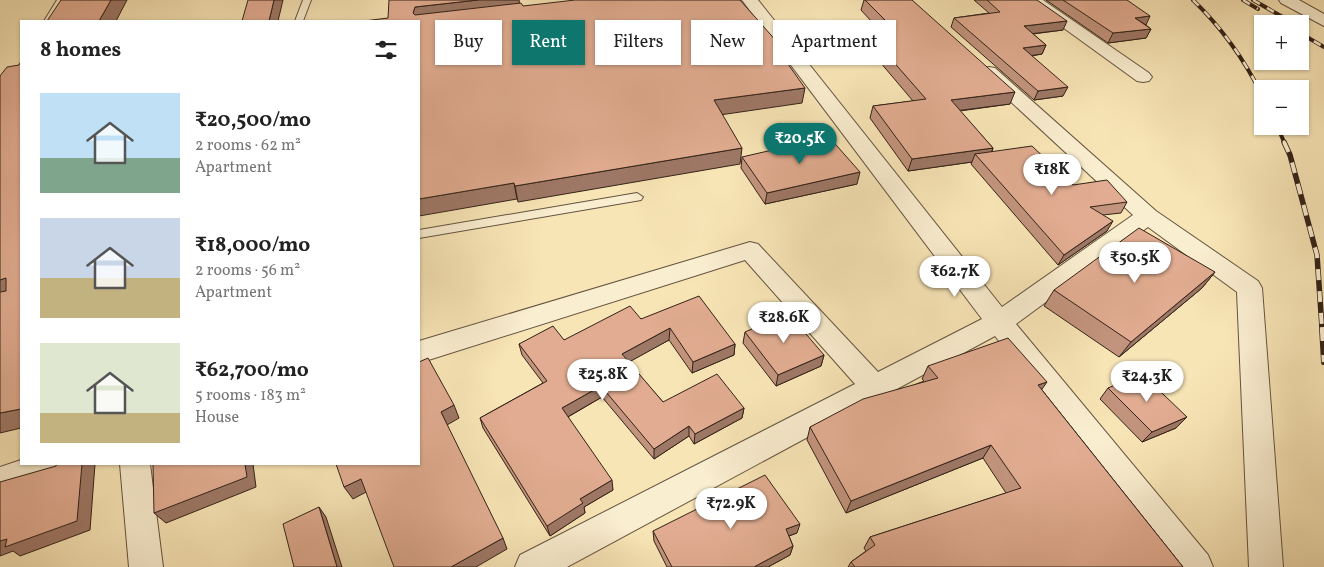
<!DOCTYPE html>
<html lang="en">
<head>
<meta charset="utf-8">
<style>
  body { margin:0; font-family:Vollkorn,serif; background:#f6f6f6; color:#222; height:100vh; display:flex; flex-direction:column; font-size:19px; white-space:nowrap }
  * { box-sizing:border-box; margin:0 }
  p { font-size:16px; color:#767676 }
  .icon { flex:none; width:28px; height:28px; fill:none; stroke:currentColor; stroke-width:2; stroke-linecap:round; stroke-linejoin:round }
  .map { position:relative; flex:1; overflow:hidden }
  .details { position:absolute; left:20px; top:20px; width:400px; height:445px; display:flex; flex-direction:column; background:#fff; border-radius:0px; box-shadow:0 1px 4px #0004 }
  .details>* { flex:none }
  .top-card { position:absolute; left:435px; top:20px; width:475px; height:45px; display:flex; gap:10px }
  .tools { position:absolute; left:1254px; top:15px; display:grid; gap:10px }
  .tools a { display:grid; place-items:center; width:55px; height:55px; border-radius:0px; background:#fff; box-shadow:0 1px 4px #0004; font-size:25px }
  .price { position:absolute; translate:-50% -42px; padding:0 11px; border-radius:18px; background:#fff; color:#222; font-size:16px; line-height:32px; filter:drop-shadow(0 1px 2px #0008) }
  .price::after { content:''; position:absolute; left:50%; top:30px; width:15px; height:11px; margin-left:-8px; background:inherit; clip-path:polygon(0 0,100% 0,50% 100%) }
  .price.active { background:#0f766e; color:#fff }
  ul { padding:0; list-style:none }
  li { display:flex; align-items:center; gap:15px; height:125px; padding:0 20px }
  li span { display:grid; place-items:center; flex:none; width:140px; height:100px; border-radius:0px; color:#555 }
  li>.icon { margin-inline-start:auto }
  span .icon { width:60px; height:60px; fill:#fffc; stroke-width:1 }
  li b { font-size:21px }
  h2 { display:flex; justify-content:space-between; align-items:center; height:60px; padding:0 20px; font-size:21px }
  .tag { padding:0 18px; border-radius:0px; background:#fff; box-shadow:0 1px 4px #0004; font-size:18px; line-height:45px }
  .tag.active { background:#0f766e; color:#fff }
  .map>svg:first-child { display:block }
  .lines { fill:none; stroke-linecap:round; stroke-linejoin:round }
  .lane-casing { stroke:#645340; stroke-width:2 }
  .street-casing { stroke:#645340; stroke-width:2 }
  .lane { fill:#faeed0; fill-rule:evenodd }
  .street { fill:#faeed0; fill-rule:evenodd }
  .rail-far2-casing { stroke:#332218; stroke-width:4 }
  .rail-far1-casing { stroke:#332218; stroke-width:5.5 }
  .rail-casing { stroke:#332218; stroke-width:6 }
  .rail-far2 { stroke:#faeed0; stroke-width:2.5; stroke-dasharray:8; stroke-linecap:butt }
  .rail-far1 { stroke:#faeed0; stroke-width:4; stroke-dasharray:11; stroke-linecap:butt }
  .rail { stroke:#faeed0; stroke-width:4.5; stroke-dasharray:14; stroke-linecap:butt }
  .wall { fill:#c2947d; stroke:#332218 }
  .shaded-wall { fill:#9e7866; stroke:#332218 }
  .building { fill:#e1ac91; stroke:#332218 }
</style>
</head>
<body>
<div class="map">
<svg width="1324" height="567" viewBox="0 0 1324 567">
  <rect width="100%" height="100%" fill="#f8e5b6"/>
  <filter id="stains"><feTurbulence type="fractalNoise" baseFrequency=".004" numOctaves="4"/><feColorMatrix values="0 0 0 0 .2 0 0 0 0 .09 0 0 0 0 .02 0 0 0 .5 -.17"/></filter>
  <radialGradient id="worn" r=".72"><stop offset=".6" stop-color="#630" stop-opacity="0"/><stop offset="1" stop-color="#630" stop-opacity=".3"/></radialGradient>
  <g class="lines">
    <defs>
      <path id="lane" d="M57,0H65L52,21H44Z
        M303,0H311L303,21H295Z
        M637,193L643,197L641,200L419,238V230Z"/>
      <path id="street" d="M742,0H758L1002,307L1133,215L983,76L980,72L983,68L989,67L995,68L1156,211L1258,281L1262,288L1283,567H1249L1237,292L1148,227L1016,324L1208,555L1213,567H1175L995,336L567,567H515L520,555L855,384L745,260L419,363V341L750,242L758,244L878,372L982,319Z
        M1025,0H1043L1149,73L1152,77L1149,81L1143,82L1137,81Z
        M1279,0H1299L1324,14V26L1281,3Z
        M21,460V464H72L68,474L0,495V467Z
        M120,464H150L163,567H129Z"/>
    </defs>
    <!-- lane casing -->
    <use href="#lane" class="lane-casing"/>
    <!-- street casing -->
    <use href="#street" class="street-casing"/>
    <!-- lane -->
    <use href="#lane" class="lane"/>
    <!-- street -->
    <use href="#street" class="street"/>
    <defs>
      <path id="rail-far2" d="M1193,0C1222,28 1244,59 1262,95
        M1243,0L1258,9
        M1253,0L1295,24
        M1300,33L1324,47
        M1277,126L1285,144"/>
      <path id="rail-far1" d="M1284,142L1290,155L1317,255L1322,328"/>
      <path id="rail" d="M1322,327L1324,362"/>
    </defs>
    <!-- rail-far2 casing -->
    <use href="#rail-far2" class="rail-far2-casing"/>
    <!-- rail-far1 casing -->
    <use href="#rail-far1" class="rail-far1-casing"/>
    <!-- rail casing -->
    <use href="#rail" class="rail-casing"/>
    <!-- rail-far2 -->
    <use href="#rail-far2" class="rail-far2"/>
    <!-- rail-far1 -->
    <use href="#rail-far1" class="rail-far1"/>
    <!-- rail -->
    <use href="#rail" class="rail"/>
  </g>
  <!-- wall -->
  <path class="wall" d="M864,0H912L1010,104L960,111L993,148L992,152L1073,185L1127,202L1121,213L1103,215L1107,231L1058,265L971,164L972,162L908,171L870,118L873,106L913,101L880,62L875,63L850,36L853,24L872,22L861,10Z
    M974,0H1037L1063,30L1033,34L1046,45L1042,54L1032,56L1063,96L1034,100L951,27L954,18L989,13Z
    M1046,0H1127L1146,25L1151,29L1146,38L1108,43Z
    M742,157L857,184L765,204L741,168Z
    M1215,272L1202,288L1119,357L1044,306L1054,290Z
    M641,319L735,344L734,355L692,373L669,340L628,362L663,402L744,408L742,418L694,444L689,436L654,459L602,397L568,417L613,490L584,507L585,513L550,536L483,428L480,418L543,383L522,355L519,344L564,340Z
    M745,332L824,355L821,366L776,386L743,343Z
    M928,366L1042,390L1183,567H848L851,562L866,551L864,548L870,537L1006,493L983,458L846,513L807,440L810,427L924,381L922,379Z
    M1108,388L1187,417L1176,428L1142,442L1100,399Z
    M653,531L797,533L789,536L793,546L790,555L768,567H667L654,541Z"/>
  <!-- shaded-wall -->
  <path class="shaded-wall" d="M111,0H127L116,21H99Z
    M274,0H283L278,21H269Z
    M478,0H519L521,10L419,22L413,13L415,7Z
    M1150,16L1146,25L1135,18Z
    M1067,21L1063,30L1021,35L1024,26Z
    M1151,29L1146,38L1108,43L1113,33Z
    M773,43H778L776,58Z
    M1046,45L1042,54L1020,57L1023,48Z
    M883,50L880,62L875,63L878,51Z
    M1068,87L1063,96L1034,100L1038,91Z
    M805,88L802,103L713,116L714,100Z
    M1015,92L1010,104L947,112L951,100Z
    M742,148L740,164L518,202L515,186Z
    M993,148L988,160L975,154L972,162L908,171L912,159Z
    M860,172L857,184L765,204L767,193Z
    M514,183L517,199L419,216V199Z
    M1113,221L1107,231L1058,265L1064,255Z
    M1215,272L1202,288L1119,357L1131,342Z
    M6,278L21,294L0,300V280Z
    M670,328L669,340L622,366V354Z
    M735,344L734,355L692,373L693,362Z
    M824,355L821,366L776,386L778,375Z
    M1047,382L1038,395V385Z
    M601,386L602,397L564,419L562,408Z
    M454,405L459,418L447,425L441,412Z
    M744,408L742,418L694,444L695,434Z
    M21,409V428L0,433V413Z
    M1187,417L1176,428L1142,442L1152,432Z
    M689,426V436L654,459V449Z
    M991,445L983,458L846,513L851,501Z
    M82,464H95L90,530L20,556L13,551L0,556V541Z
    M245,464H253L256,487L166,523L154,513Z
    M361,479L368,491L353,499L344,487Z
    M612,480L613,490L584,507L585,513L550,536L547,526L580,499Z
    M319,507L326,517L342,567H337Z
    M800,524L797,533L783,538L786,529Z
    M503,538L507,549L476,567H451Z
    M793,546L790,555L768,567H754Z"/>
  <!-- building -->
  <path class="building" d="M61,0H111L99,21H47Z
    M248,0H274L269,21H242Z
    M389,0H478L415,7L413,13L415,15L521,3L523,6L575,0H740L778,43H773L805,88L714,100L742,148L515,186L514,183L419,199V21H364L388,18Z
    M865,0H912L1015,92L951,100L993,148L912,159L873,106L926,99L883,50L878,51L853,24L885,20Z
    M987,0H1037L1067,21L1024,26L1046,45L1023,48L1068,87L1038,91L954,18L1000,12Z
    M1063,0H1127L1150,16L1135,18L1151,29L1113,33Z
    M21,61V409L0,413V292L6,291V278L0,280V76L7,67L19,65Z
    M829,137L860,172L767,193L742,157Z
    M1032,146L1073,185L1107,180L1127,202L1090,207L1113,221L1064,255L975,154Z
    M1139,228L1215,272L1131,342L1054,290Z
    M699,296L735,344L693,362L670,328L622,354L663,402L717,374L744,408L695,434L689,426L654,449L601,386L562,408L612,480L580,499L583,503L547,526L480,418L547,381L519,344L553,326L564,340L630,306L641,319Z
    M788,313L824,355L778,375L745,332Z
    M1008,338L1047,382L1038,385L1183,567H855L851,562L875,545L870,537L1021,488L991,445L851,501L810,427L863,399L938,378L928,366Z
    M428,358L454,405L441,412L503,538L451,567H394L361,479L344,487L336,464H419V362Z
    M1142,374L1187,417L1152,432L1108,388Z
    M57,464H82L77,521L5,547L7,539L0,541V482L56,466Z
    M153,464H245L247,477L154,513Z
    M765,475L800,524L786,529L793,546L754,567H672L653,531Z
    M319,507L337,567H294L283,524Z"/>
  <rect width="100%" height="100%" filter="url(#stains)"/>
  <rect width="100%" height="100%" fill="url(#worn)"/>
</svg>
<div class="tools">
<a>+</a>
<a>−</a>
</div>
<b class="price active" style="left:800px;top:165px">₹20.5K</b>
<b class="price" style="left:1052px;top:196px">₹18K</b>
<b class="price" style="left:1135px;top:284px">₹50.5K</b>
<b class="price" style="left:955px;top:298px">₹62.7K</b>
<b class="price" style="left:784px;top:344px">₹28.6K</b>
<b class="price" style="left:603px;top:401px">₹25.8K</b>
<b class="price" style="left:1147px;top:403px">₹24.3K</b>
<b class="price" style="left:731px;top:530px">₹72.9K</b>
<div class="top-card">
<a class="tag">Buy</a>
<a class="tag active">Rent</a>
<a class="tag">Filters</a>
<a class="tag">New</a>
<a class="tag">Apartment</a>
</div>
<section class="details">
<h2>8 homes<svg class="icon" aria-label="filters" viewBox="0 0 24 24"><path d="M4 7h16M4 17h16"/><circle cx="9" cy="7" r="2"/><circle cx="15" cy="17" r="2"/></svg></h2>
<ul>
<li><span style="background:linear-gradient(#bfe0f5 65%,#7fa58c 0)"><svg class="icon" aria-label="home" viewBox="0 0 24 24"><path d="M3 11l9-7 9 7M6 9v11h12V9"/></svg></span><div><b>₹20,500/mo</b><p>2 rooms · 62 m²</p><p>Apartment</p></div></li>
<li><span style="background:linear-gradient(#c9d6e8 60%,#c2b280 0)"><svg class="icon" aria-label="home" viewBox="0 0 24 24"><path d="M3 11l9-7 9 7M6 9v11h12V9"/></svg></span><div><b>₹18,000/mo</b><p>2 rooms · 56 m²</p><p>Apartment</p></div></li>
<li><span style="background:linear-gradient(#dfe7d0 70%,#c2b280 0)"><svg class="icon" aria-label="home" viewBox="0 0 24 24"><path d="M3 11l9-7 9 7M6 9v11h12V9"/></svg></span><div><b>₹62,700/mo</b><p>5 rooms · 183 m²</p><p>House</p></div></li>
</ul>
</section>
</div>
</body>
</html>
